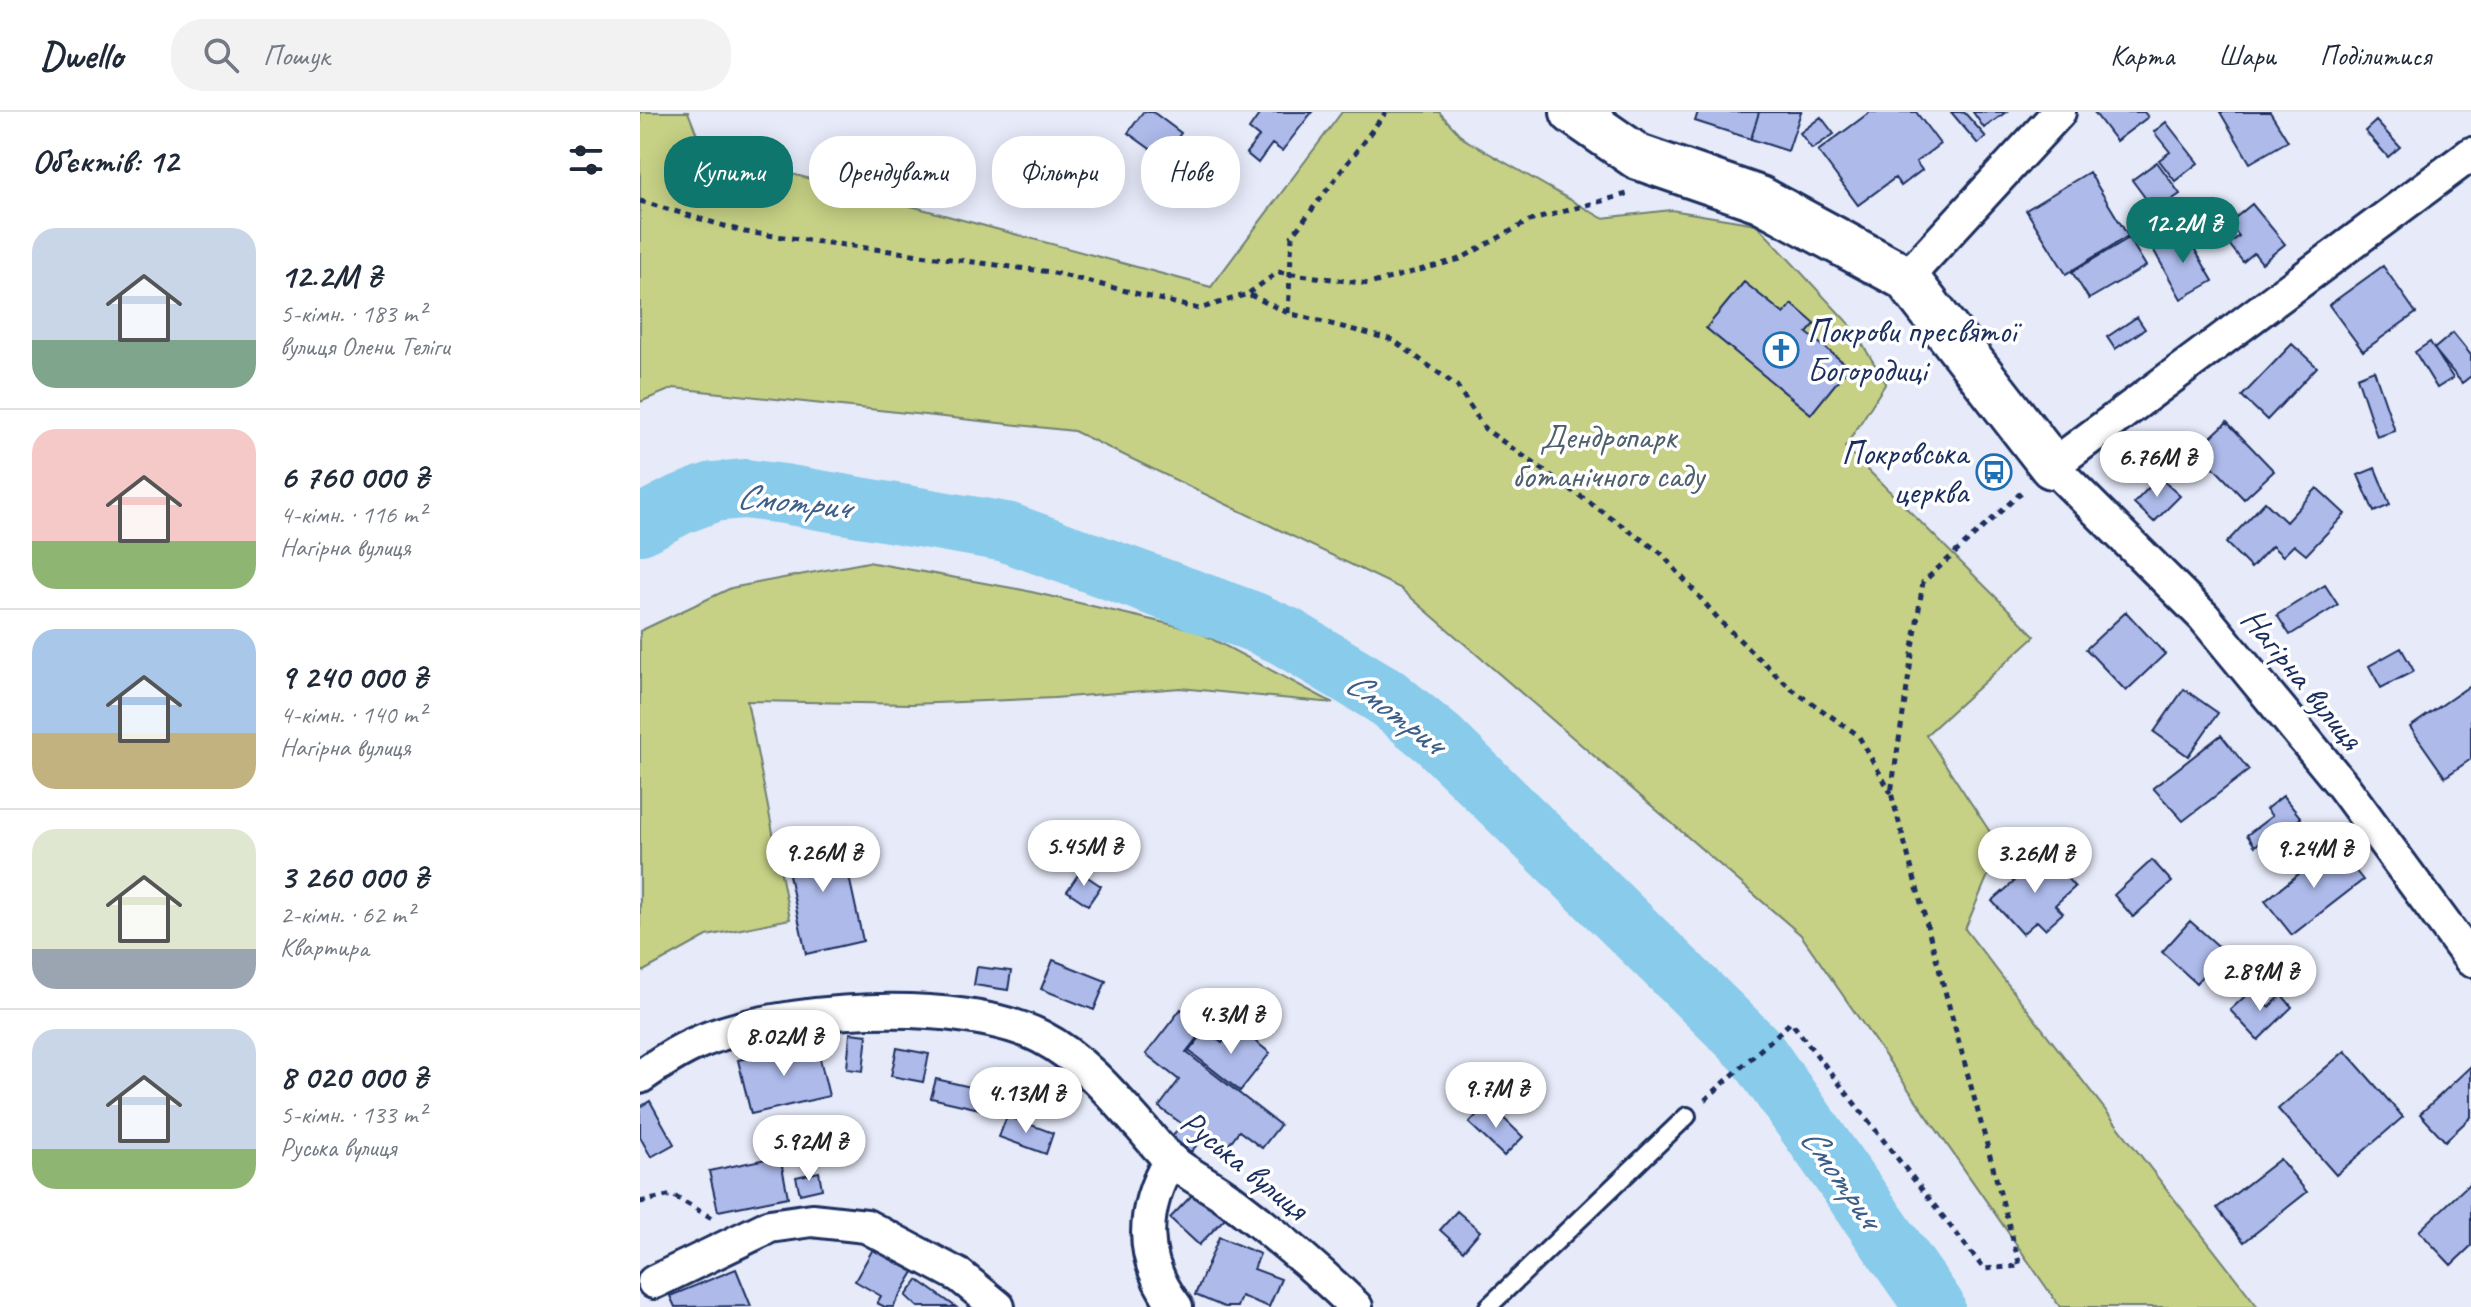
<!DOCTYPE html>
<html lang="uk">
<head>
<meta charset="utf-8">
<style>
  body { margin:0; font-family:Caveat,sans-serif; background:#f2f2f3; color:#1f2937; height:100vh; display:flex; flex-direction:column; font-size:30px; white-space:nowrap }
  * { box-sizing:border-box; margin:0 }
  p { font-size:26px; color:#747a83 }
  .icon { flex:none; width:44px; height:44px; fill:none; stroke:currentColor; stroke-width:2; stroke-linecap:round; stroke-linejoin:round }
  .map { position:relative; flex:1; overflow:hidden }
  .panel { display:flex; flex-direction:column; background:#fff; width:640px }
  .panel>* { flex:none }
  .top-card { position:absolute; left:24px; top:24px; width:760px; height:72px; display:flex; gap:16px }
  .price { position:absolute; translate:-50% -68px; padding:0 18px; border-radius:28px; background:#fff; color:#222; font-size:26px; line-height:52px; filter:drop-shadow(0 2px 4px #0008) }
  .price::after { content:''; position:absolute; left:50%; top:48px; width:24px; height:18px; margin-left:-12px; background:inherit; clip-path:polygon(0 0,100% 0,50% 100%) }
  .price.on { background:#0f766e; color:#fff }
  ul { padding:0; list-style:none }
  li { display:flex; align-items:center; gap:24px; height:200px; padding:0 32px }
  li+li { border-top:2px solid #e0e1e3 }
  li span { display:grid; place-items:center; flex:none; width:224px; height:160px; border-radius:24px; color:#555 }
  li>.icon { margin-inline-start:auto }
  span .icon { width:96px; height:96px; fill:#fffc; stroke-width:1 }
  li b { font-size:34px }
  h2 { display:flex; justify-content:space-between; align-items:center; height:96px; padding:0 32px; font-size:34px }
  .pill { padding:0 28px; border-radius:32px; background:#fff; box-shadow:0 4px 20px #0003; font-size:28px; line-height:72px }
  .pill.on { background:#0f766e; color:#fff }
  header { display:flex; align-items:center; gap:48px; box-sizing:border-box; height:112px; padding:0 40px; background:#fff; border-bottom:2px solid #e0e1e3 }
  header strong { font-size:38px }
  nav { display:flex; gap:44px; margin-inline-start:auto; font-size:28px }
  .search { width:560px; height:72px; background:#f2f2f3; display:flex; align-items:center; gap:20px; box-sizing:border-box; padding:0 28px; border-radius:32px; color:#747a83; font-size:30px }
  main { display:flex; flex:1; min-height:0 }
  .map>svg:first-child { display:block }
  .green { fill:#c6d185; stroke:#708072; stroke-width:2 }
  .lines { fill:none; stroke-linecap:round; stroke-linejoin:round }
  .river { stroke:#88cbea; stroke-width:60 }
  .building { fill:#adbaea; stroke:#1b2f5e; stroke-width:2 }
  .lane-casing { stroke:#1b2f5e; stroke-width:22 }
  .street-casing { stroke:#1b2f5e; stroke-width:38 }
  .secondary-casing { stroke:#1b2f5e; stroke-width:50 }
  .path { stroke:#1b2f5e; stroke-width:5; stroke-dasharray:6 6; stroke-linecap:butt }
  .lane { stroke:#fff; stroke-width:16 }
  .street { stroke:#fff; stroke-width:32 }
  .secondary { stroke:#fff; stroke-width:44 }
  .labels { text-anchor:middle; stroke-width:7; stroke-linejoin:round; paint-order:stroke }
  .poi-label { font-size:34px; fill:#1b2f5e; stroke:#fff; text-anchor:start }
  .park-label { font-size:34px; fill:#4e606a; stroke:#fff }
  .street-label { font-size:34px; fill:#1b2f5e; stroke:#fff }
  .water-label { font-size:36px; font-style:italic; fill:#3c5e88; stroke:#fff }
</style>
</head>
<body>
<header>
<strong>Dwello</strong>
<div class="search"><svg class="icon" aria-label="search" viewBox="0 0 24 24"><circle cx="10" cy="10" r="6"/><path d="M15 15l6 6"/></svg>Пошук</div>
<nav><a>Карта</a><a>Шари</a><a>Поділитися</a></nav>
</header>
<main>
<section class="panel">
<h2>Об’єктів: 12<svg class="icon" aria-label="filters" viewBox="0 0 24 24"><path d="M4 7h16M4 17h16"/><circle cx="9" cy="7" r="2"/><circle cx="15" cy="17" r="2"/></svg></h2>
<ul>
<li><span style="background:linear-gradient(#c9d6e8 70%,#7fa58c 0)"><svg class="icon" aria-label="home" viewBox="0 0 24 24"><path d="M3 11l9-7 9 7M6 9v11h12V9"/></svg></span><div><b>12.2M ₴</b><p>5-кімн. · 183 m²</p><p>вулиця Олени Теліги</p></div></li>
<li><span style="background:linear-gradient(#f6c9c9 70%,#8fb573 0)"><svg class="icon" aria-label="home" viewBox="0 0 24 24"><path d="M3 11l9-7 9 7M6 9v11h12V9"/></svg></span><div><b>6 760 000 ₴</b><p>4-кімн. · 116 m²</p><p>Нагірна вулиця</p></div></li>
<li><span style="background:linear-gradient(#a9c7e8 65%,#c2b280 0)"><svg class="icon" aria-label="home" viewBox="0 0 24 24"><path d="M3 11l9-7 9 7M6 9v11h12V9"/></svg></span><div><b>9 240 000 ₴</b><p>4-кімн. · 140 m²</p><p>Нагірна вулиця</p></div></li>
<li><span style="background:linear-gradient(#dfe7d0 75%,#9aa5b1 0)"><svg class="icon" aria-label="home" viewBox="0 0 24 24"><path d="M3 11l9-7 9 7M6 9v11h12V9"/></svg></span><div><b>3 260 000 ₴</b><p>2-кімн. · 62 m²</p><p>Квартира</p></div></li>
<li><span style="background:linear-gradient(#c9d6e8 75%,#8fb573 0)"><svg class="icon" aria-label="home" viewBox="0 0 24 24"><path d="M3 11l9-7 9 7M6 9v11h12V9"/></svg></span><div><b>8 020 000 ₴</b><p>5-кімн. · 133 m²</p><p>Руська вулиця</p></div></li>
</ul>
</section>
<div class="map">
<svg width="1831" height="1195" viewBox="0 0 1831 1195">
  <rect width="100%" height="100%" fill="#e6eaf9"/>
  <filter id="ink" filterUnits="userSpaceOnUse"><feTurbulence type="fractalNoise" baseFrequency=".0125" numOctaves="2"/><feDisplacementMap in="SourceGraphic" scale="16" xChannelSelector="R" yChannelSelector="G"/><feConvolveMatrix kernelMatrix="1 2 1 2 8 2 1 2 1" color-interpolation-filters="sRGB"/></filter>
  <g filter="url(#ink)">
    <!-- green -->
    <path class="green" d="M0,0H48L63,38L571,175L702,0H799L824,27L962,106L1031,98L1116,112L1212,215L1246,271L1205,335L1395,524L1286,623L1360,735L1325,817L1618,1195H1420L1161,823L760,476L434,319L34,276L0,290Z
      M228,450L383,478L555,518L693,591L540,576L414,586L271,592L107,589L150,807L67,824L0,861V519L91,476Z"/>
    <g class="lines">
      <!-- river -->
      <path class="river" d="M0,413L39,393L73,380L104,377L144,382L366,420L614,510L645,524L745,584L799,628L1114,937L1295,1195"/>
    </g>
    <!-- building -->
    <path class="building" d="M503,0H513L541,21L523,46L488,21Z
      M621,0H672L642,39L632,32L618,51L606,41L619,25L609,17Z
      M1058,0H1119L1111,27L1055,9Z
      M1119,0H1161L1148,39L1111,27Z
      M1230,0H1276L1300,32L1276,50L1282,58L1261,74L1255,66L1218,93L1178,39Z
      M1311,0H1324L1346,25L1338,32Z
      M1333,0H1366L1344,16Z
      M1454,0H1504L1508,5L1476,29Z
      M1580,0H1630L1648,29L1610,51Z
      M1181,5L1194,22L1172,37L1160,21Z
      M1736,9L1760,35L1748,45L1725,19Z
      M1526,10L1558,51L1535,69L1519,48L1530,40L1514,20Z
      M1517,50L1540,82L1515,99L1492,68Z
      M1449,60L1488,124L1426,162L1386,98Z
      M1612,92L1645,132L1622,151L1614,141L1603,150L1589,132L1599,124L1589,111Z
      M1544,119L1573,169L1541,187L1513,137Z
      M1489,126L1506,154L1449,187L1432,160Z
      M1743,154L1776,201L1723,239L1689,193Z
      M1104,170L1144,202L1152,192L1175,212L1167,221L1209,255L1171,302L1066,216Z
      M1497,205L1505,217L1475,237L1467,225Z
      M1813,221L1831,243V264L1822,271L1794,237Z
      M1790,230L1813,266L1797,276L1775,240Z
      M1652,232L1677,255L1627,308L1602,284Z
      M1734,258L1755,319L1737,325L1717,265Z
      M1587,310L1634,359L1604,387L1557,338Z
      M1735,356L1750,393L1734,400L1718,363Z
      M1519,365L1540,384L1514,410L1494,391Z
      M1677,376L1705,402L1666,443L1654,433L1643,444L1632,434L1611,456L1586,431L1625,390L1646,410Z
      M1685,473L1698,493L1650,523L1637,503Z
      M1486,500L1525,542L1486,579L1446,537Z
      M1761,536L1774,559L1741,576L1729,554Z
      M1831,573V647L1805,665L1770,615Z
      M1544,577L1578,601L1548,644L1514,620Z
      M1581,623L1609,658L1543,709L1513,676Z
      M1643,684L1661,706L1647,717L1656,728L1635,744L1623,728L1615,734L1607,723L1632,704L1626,697Z
      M200,723L223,829L166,842L143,735Z
      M1695,733L1723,768L1652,823L1625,789Z
      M1402,739L1435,775L1415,793L1423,801L1405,817L1397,809L1382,822L1352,789L1374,770L1371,767Z
      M1512,748L1532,770L1493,805L1474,783Z
      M440,760L461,774L448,793L427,779Z
      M1550,809L1584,839L1587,835L1599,846L1576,871L1565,861L1556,871L1522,840Z
      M413,848L466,869L454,898L401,877Z
      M337,855L371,859L368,878L334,873Z
      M1612,878L1629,895L1642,883L1652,895L1618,928L1590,898Z
      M541,897L565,916L546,940L640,1013L622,1036L599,1019L580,1044L560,1029L551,1040L532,1025L542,1012L519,995L539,968L506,942Z
      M596,914L630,941L600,979L549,939L566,918L582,931Z
      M210,921L227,923L223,959L207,957Z
      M176,930L189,984L111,1002L98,948Z
      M257,936L289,942L283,970L251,964Z
      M1705,939L1763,1005L1696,1063L1638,997Z
      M1831,954V1005L1805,1029L1780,1002Z
      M296,967L348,979L344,998L291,986Z
      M10,989L34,1032L11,1045L0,1025V995Z
      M848,991L883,1025L864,1044L829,1011Z
      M367,1004L413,1021L406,1042L359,1025Z
      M140,1044L148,1085L78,1099L69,1059Z
      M1640,1047L1667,1080L1604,1130L1577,1096Z
      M179,1060L182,1077L160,1082L156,1065Z
      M1831,1070V1134L1811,1153L1779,1119Z
      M557,1078L586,1105L559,1133L530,1106Z
      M817,1099L840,1119L823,1139L800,1118Z
      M579,1125L620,1142L614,1157L641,1167L629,1195L601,1184L597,1195H584L555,1183Z
      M233,1137L274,1160L253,1195H245L237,1191L241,1184L215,1169Z
      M96,1157L111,1194L35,1195L30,1184Z
      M278,1168L316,1195H278L266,1184Z"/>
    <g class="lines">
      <defs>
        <path id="lane" d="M848,1195L1047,1004"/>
        <path id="street" d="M1831,42L1412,354L1564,505L1703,674L1831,848
          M1266,166L1419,0
          M0,965C17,953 37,939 57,931C138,895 320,884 401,925C440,945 471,981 499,1013C510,1025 520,1039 532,1049C550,1064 573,1074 592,1089C634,1121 679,1159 716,1195
          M530,1048C501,1098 499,1147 536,1195
          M14,1170L130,1114L172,1108L226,1114L320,1164L358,1195"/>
        <path id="secondary" d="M933,0L998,45L1120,87L1266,166L1412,354"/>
      </defs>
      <!-- lane casing -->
      <use href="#lane" class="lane-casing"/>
      <!-- street casing -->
      <use href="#street" class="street-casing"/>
      <!-- secondary casing -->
      <use href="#secondary" class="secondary-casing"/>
      <!-- path -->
      <path class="path" d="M0,89L105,120L410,160L559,197L608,182L648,201L753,228L817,274L845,317L1021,441L1083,512L1150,576L1218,623L1251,681
        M609,181L638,160L729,172L820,147L889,109L987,82
        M648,201L652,124L746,0
        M1065,988L1151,910L1344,1157L1380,1154L1251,681L1283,470L1384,378
        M0,1090L32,1083L72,1106"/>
      <!-- lane -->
      <use href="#lane" class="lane"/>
      <!-- street -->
      <use href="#street" class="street"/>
      <!-- secondary -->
      <use href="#secondary" class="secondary"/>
    </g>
  </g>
  <!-- icons -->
  <defs>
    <symbol id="church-ring" viewBox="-11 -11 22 22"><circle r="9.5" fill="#fff" stroke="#1f6fb2" stroke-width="1.5"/><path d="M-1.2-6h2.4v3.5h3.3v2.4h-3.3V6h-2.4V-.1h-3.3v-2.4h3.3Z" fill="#1f6fb2"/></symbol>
    <symbol id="bus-ring" viewBox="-11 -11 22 22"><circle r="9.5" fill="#fff" stroke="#1f6fb2" stroke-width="1.5"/><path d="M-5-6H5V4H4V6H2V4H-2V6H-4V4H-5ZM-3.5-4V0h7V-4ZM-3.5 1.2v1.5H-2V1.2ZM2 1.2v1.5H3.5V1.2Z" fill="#1f6fb2"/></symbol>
  </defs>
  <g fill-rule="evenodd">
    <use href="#church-ring" x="1121" y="218" width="40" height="40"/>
    <use href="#bus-ring" x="1334" y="340" width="40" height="40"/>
  </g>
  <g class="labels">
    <!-- poi labels -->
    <g class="poi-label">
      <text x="1167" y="230">Покрови пресвятої<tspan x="1167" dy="39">Богородиці</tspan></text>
      <text x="1328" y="352" text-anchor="end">Покровська<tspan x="1328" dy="39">церква</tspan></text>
    </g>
    <!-- park labels -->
    <g class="park-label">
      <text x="968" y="336">Дендропарк<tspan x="968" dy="39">ботанічного саду</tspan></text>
    </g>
    <!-- street labels -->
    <g class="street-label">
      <text transform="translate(1663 566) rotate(51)" y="12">Нагірна вулиця</text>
      <text transform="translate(605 1052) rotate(39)" y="12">Руська вулиця</text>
    </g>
    <!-- water labels -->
    <g class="water-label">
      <text transform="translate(153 388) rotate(6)" y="13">Смотрич</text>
      <text transform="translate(756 599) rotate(37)" y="13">Смотрич</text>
      <text transform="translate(1202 1064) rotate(55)" y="13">Смотрич</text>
    </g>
  </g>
</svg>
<b class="price on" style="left:1543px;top:153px">12.2M ₴</b>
<b class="price" style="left:1517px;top:387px">6.76M ₴</b>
<b class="price" style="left:444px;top:776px">5.45M ₴</b>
<b class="price" style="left:1674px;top:778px">9.24M ₴</b>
<b class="price" style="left:183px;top:782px">9.26M ₴</b>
<b class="price" style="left:1395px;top:783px">3.26M ₴</b>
<b class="price" style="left:1620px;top:901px">2.89M ₴</b>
<b class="price" style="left:591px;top:944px">4.3M ₴</b>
<b class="price" style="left:144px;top:966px">8.02M ₴</b>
<b class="price" style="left:856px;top:1018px">9.7M ₴</b>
<b class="price" style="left:386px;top:1023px">4.13M ₴</b>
<b class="price" style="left:169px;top:1071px">5.92M ₴</b>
<div class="top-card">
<a class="pill on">Купити</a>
<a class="pill">Орендувати</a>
<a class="pill">Фільтри</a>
<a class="pill">Нове</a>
</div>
</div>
</main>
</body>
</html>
